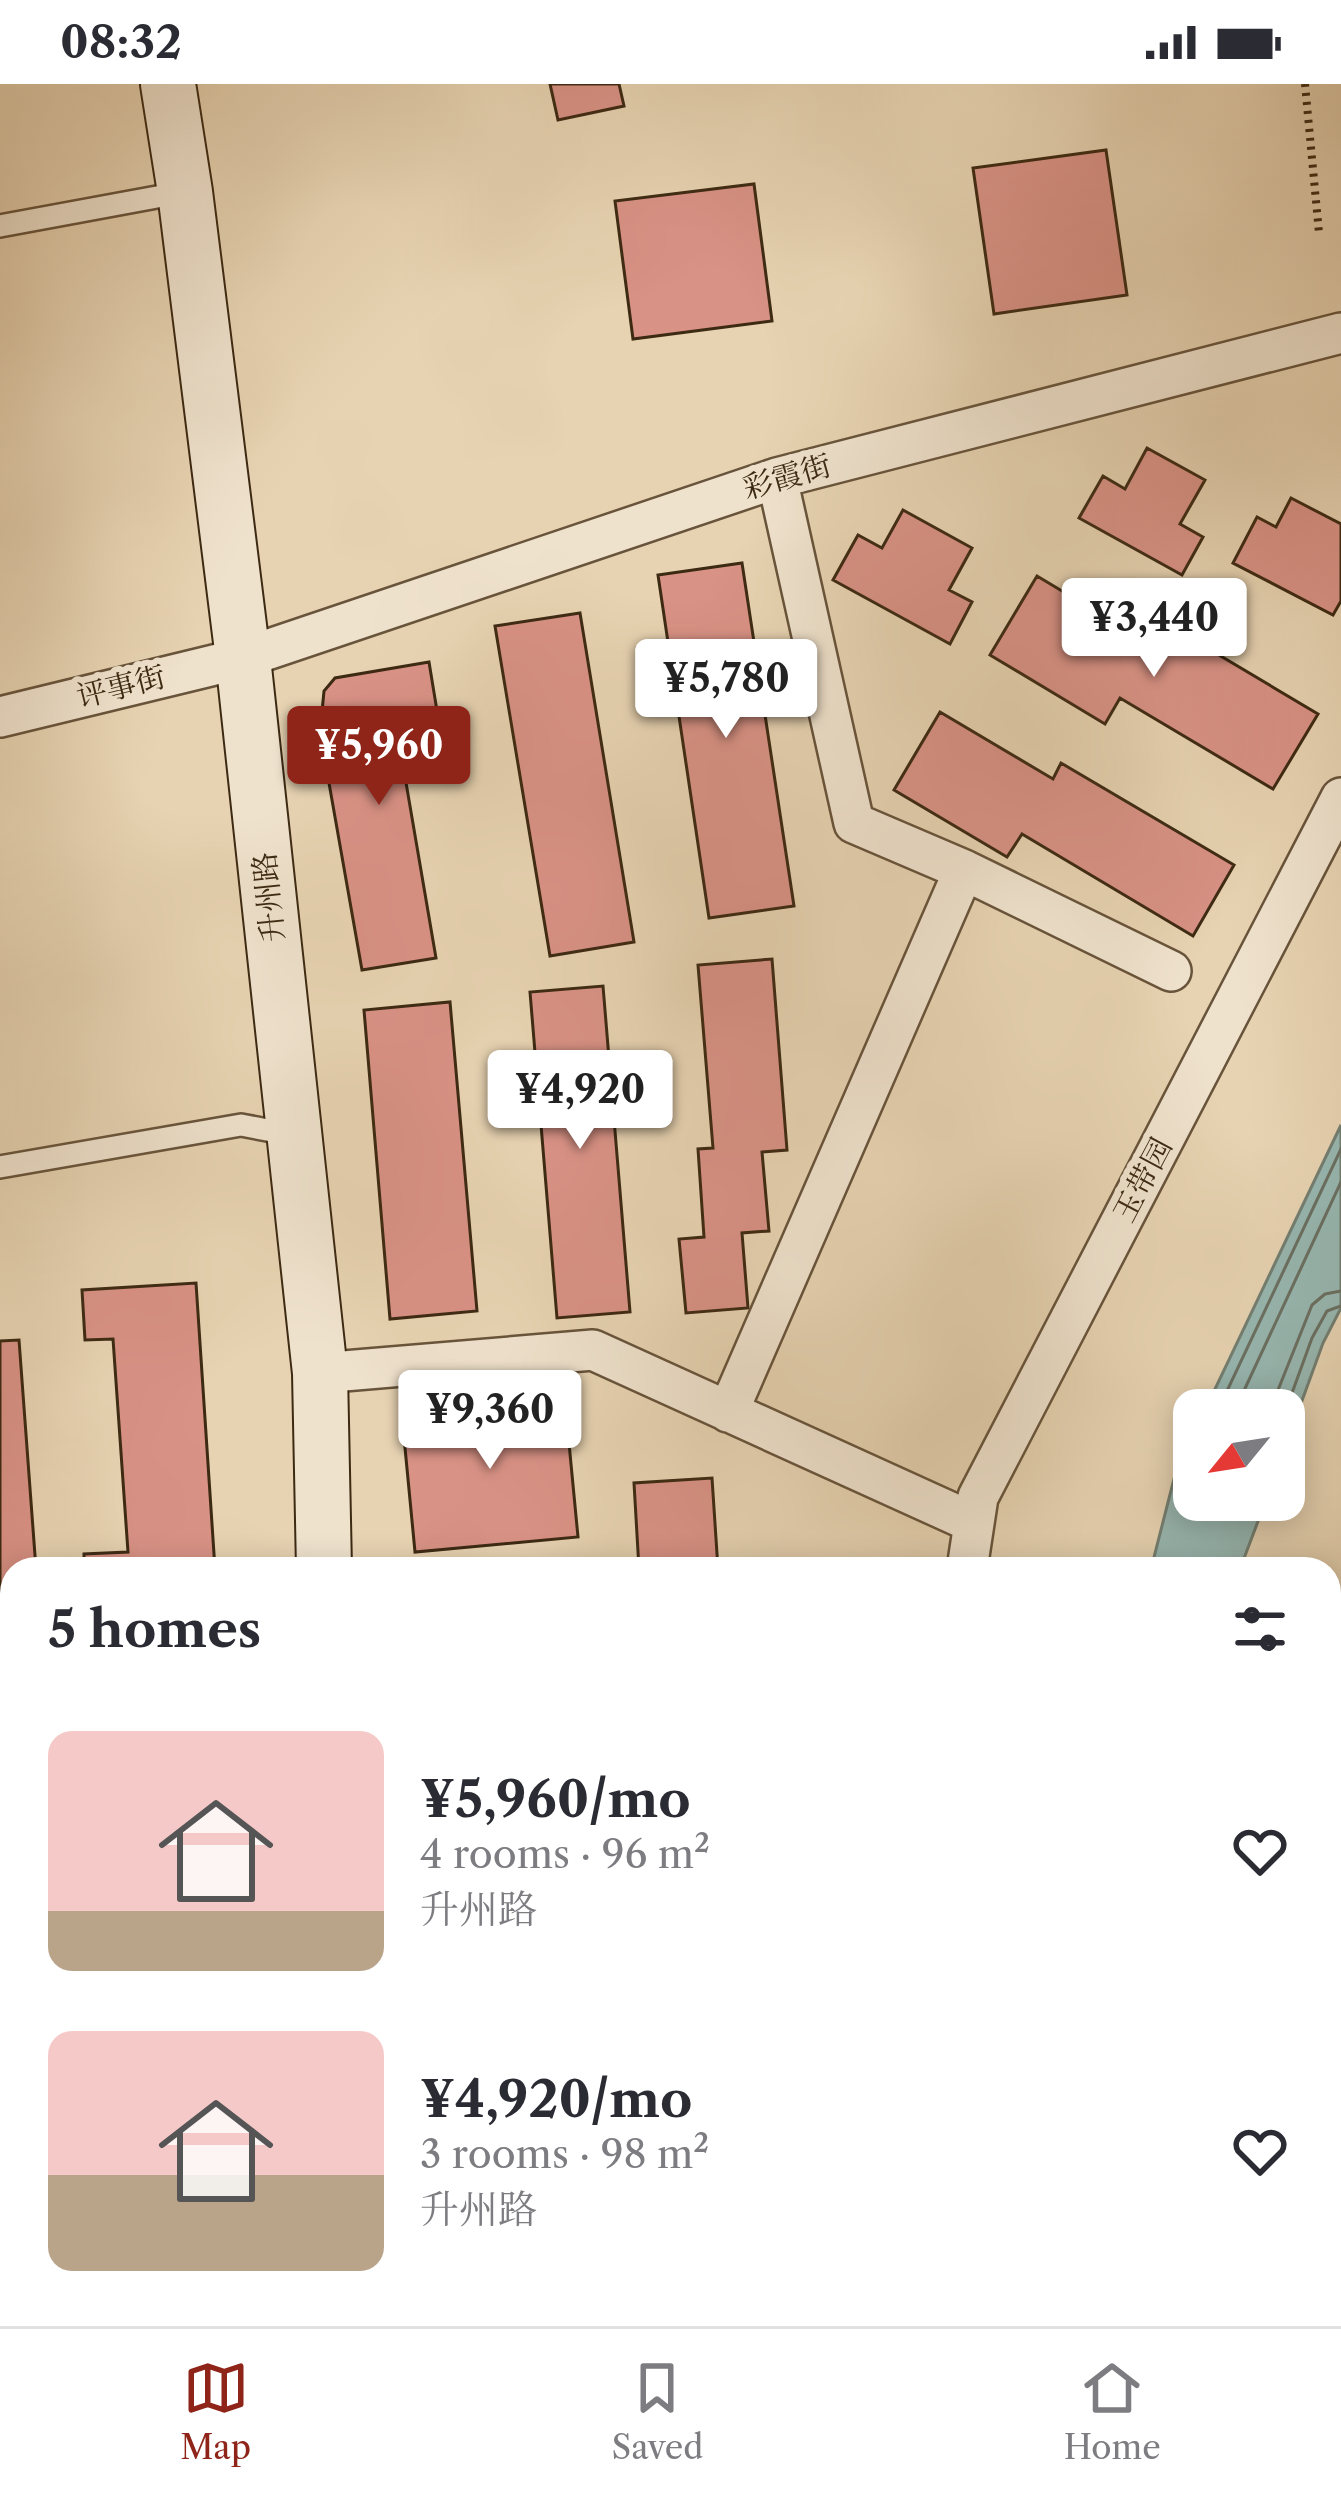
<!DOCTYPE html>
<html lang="en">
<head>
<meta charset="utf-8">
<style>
  body { margin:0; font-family:"Libre Caslon Text","Noto Serif SC",serif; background:#f2f2f3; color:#2b2b33; height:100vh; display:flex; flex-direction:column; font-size:45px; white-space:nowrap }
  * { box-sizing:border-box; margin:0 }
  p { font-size:39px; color:#7c7c81 }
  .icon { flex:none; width:66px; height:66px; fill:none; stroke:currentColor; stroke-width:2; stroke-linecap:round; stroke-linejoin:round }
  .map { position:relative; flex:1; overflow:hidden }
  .drawer { position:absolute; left:0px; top:1473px; width:1341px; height:771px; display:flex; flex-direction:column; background:#fff; border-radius:36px 36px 0 0; box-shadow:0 6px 30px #0003 }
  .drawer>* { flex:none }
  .needle { width:78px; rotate:240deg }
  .tools { position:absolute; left:1173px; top:1305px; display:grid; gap:24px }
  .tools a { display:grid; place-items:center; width:132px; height:132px; border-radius:24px; background:#fff; box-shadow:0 6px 30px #0003; font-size:60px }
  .price { position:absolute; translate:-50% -102px; padding:0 27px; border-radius:12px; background:#fff; color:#222; font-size:39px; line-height:78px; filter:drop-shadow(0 3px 6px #0008) }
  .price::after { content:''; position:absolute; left:50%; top:72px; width:36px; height:27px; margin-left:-18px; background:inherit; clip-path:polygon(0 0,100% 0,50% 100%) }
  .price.current { background:#8f2418; color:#fff }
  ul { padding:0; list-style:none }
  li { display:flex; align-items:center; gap:36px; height:300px; padding:0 48px }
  li span { display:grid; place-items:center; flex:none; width:336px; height:240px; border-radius:24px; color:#555 }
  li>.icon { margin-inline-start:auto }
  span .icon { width:144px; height:144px; fill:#fffc; stroke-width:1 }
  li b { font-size:51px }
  h2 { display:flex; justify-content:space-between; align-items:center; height:144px; padding:0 48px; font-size:51px }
  .status { display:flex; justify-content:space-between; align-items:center; height:84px; padding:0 60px; background:#fff; direction:ltr }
  .status svg { height:33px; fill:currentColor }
  .menu { display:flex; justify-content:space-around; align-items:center; height:168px; border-top:3px solid #e1e1e2; background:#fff; font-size:33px; color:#7c7c81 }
  .menu a { display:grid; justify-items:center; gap:6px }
  .menu .current { color:#8f2418 }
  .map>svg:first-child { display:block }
  .water { fill:#97b7b1; stroke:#737f72; stroke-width:3 }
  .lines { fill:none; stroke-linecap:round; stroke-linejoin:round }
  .shore { stroke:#6a7062; stroke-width:3 }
  .building { fill:#d99286; stroke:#3d2a13; stroke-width:3 }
  .lane-casing { stroke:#68543b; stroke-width:26 }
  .street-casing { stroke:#68543b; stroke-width:44 }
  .secondary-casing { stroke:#3d2a13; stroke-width:58 }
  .path { stroke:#3d2a13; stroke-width:8; stroke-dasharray:3 6; stroke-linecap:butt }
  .lane { stroke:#efe2cd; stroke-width:21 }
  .street { stroke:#efe2cd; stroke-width:39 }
  .secondary { stroke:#efe2cd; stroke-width:54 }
  .labels { text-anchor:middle; stroke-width:12; stroke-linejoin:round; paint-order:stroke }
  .street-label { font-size:30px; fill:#3d2a13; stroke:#efe2cd }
</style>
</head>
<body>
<div class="status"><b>08:32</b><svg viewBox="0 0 49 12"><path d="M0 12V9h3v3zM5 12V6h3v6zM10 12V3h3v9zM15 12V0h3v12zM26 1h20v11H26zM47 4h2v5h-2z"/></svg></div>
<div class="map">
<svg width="1341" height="2242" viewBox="0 0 1341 2242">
  <rect width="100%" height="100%" fill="#e7d3b2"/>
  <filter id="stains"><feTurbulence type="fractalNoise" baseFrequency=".00167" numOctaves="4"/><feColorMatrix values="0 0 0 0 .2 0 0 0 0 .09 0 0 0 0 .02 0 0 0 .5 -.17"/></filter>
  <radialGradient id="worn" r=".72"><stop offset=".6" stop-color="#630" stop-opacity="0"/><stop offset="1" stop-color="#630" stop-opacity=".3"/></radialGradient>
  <!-- water -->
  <path class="water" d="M1341,1041V1224L1323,1259L1284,1366V1326H1205Z
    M1194,1350V1416H1266L1240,1485H1151L1175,1391Z"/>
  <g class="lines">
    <!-- shore -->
    <path class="shore" d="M1218,1326L1341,1065
      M1235,1326L1341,1098
      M1270,1326L1312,1221L1325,1210L1341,1207
      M1284,1331L1312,1254L1327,1227L1341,1222"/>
  </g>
  <!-- building -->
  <path class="building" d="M550,0H619L624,22L558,36Z
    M1106,66L1127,211L994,230L973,84Z
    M754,100L772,237L633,255L615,117Z
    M1147,364L1205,396L1180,440L1203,453L1182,491L1079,434L1103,392L1125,405Z
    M1291,414L1341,440V517L1333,531L1233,479L1257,433L1276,443Z
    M903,426L972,464L949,506L972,518L950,560L833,496L858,451L882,464Z
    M742,479L794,822L709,834L658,491Z
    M1037,492L1137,552L1150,530L1318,630L1273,705L1120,614L1105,640L990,571Z
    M580,529L634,858L550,872L495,542Z
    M429,578L439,639L397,646L436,874L362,886L320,648L324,607L335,594Z
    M940,628L1053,695L1061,679L1234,781L1193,852L1022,750L1007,773L894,706Z
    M772,875L787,1066L762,1068L769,1147L742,1149L748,1224L686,1229L679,1155L704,1153L698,1065L713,1064L698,881Z
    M603,902L630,1228L557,1234L530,908Z
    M450,918L477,1227L390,1235L364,926Z
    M196,1199L215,1485H84V1470L128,1468L113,1255L85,1256L82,1206Z
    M19,1256L36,1485H12V1520L0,1521V1257Z
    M564,1307L578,1453L415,1468L401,1322Z
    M712,1394L718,1485H639L634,1399Z
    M1341,1887V2098L1329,2099V1888Z
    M1341,2170V2242H1334Z
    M425,2232H593V2242H425Z
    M1197,2232H1278L1277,2242H1196Z"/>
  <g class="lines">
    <defs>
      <path id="lane" d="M0,142L184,108
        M0,1083L241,1041L294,1051
        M0,1540L12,1539"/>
      <path id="street" d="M777,394L854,739L964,786L1171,887
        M0,633L243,574L777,394L1341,249
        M320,1289L593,1266L974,1439
        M728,1328L964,786
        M967,1485L978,1413L1341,714
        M1329,1684L1341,1648
        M785,2242L786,2232
        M1174,2242L1176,2232"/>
      <path id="secondary" d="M168,0L185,108L243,574L320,1289L324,1485
        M1329,1775L1341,1773
        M0,1842L12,1841
        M336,2232V2242"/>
    </defs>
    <!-- lane casing -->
    <use href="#lane" class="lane-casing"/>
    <!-- street casing -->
    <use href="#street" class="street-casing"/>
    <!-- secondary casing -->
    <use href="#secondary" class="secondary-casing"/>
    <!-- path -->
    <path class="path" d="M1305,0L1319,149"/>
    <!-- lane -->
    <use href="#lane" class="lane"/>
    <!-- street -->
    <use href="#street" class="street"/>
    <!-- secondary -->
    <use href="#secondary" class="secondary"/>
  </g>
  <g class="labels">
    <!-- street labels -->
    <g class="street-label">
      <text transform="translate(787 393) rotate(-16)" y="10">彩霞街</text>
      <text transform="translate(121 603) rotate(-14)" y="10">评事街</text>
      <text transform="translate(269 813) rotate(-96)" y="10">升州路</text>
      <text transform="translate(1143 1096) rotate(-62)" y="10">玉带园</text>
    </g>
  </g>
  <rect width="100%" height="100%" filter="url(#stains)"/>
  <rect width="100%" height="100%" fill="url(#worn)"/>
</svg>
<div class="tools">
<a><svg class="needle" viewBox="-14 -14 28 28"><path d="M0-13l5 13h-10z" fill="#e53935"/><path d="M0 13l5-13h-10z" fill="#7c7c81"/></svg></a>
</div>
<b class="price" style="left:1154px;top:596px">¥3,440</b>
<b class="price" style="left:726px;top:657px">¥5,780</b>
<b class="price current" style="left:379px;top:724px">¥5,960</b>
<b class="price" style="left:580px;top:1068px">¥4,920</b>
<b class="price" style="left:490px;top:1388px">¥9,360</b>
<section class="drawer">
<h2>5 homes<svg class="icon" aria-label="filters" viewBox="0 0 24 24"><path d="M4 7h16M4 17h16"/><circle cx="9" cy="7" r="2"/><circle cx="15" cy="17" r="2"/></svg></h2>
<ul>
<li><span style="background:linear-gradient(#f6c9c9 75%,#b9a48a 0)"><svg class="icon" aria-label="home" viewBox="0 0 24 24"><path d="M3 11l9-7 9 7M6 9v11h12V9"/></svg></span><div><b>¥5,960/mo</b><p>4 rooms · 96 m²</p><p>升州路</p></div><svg class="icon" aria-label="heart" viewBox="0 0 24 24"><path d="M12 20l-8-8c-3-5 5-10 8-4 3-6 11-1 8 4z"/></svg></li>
<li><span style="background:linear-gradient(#f6c9c9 60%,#b9a48a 0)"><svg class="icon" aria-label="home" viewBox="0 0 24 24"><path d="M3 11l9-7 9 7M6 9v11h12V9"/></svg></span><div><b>¥4,920/mo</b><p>3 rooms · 98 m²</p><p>升州路</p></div><svg class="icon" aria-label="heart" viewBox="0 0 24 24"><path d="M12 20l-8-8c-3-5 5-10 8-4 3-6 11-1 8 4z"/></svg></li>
</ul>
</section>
</div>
<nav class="menu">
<a class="current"><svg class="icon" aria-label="map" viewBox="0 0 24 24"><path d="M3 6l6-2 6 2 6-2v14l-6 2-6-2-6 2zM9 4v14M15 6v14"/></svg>Map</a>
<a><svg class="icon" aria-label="saved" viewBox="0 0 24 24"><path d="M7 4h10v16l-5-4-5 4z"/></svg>Saved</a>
<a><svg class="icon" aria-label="home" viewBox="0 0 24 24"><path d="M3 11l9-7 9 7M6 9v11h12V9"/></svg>Home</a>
</nav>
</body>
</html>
